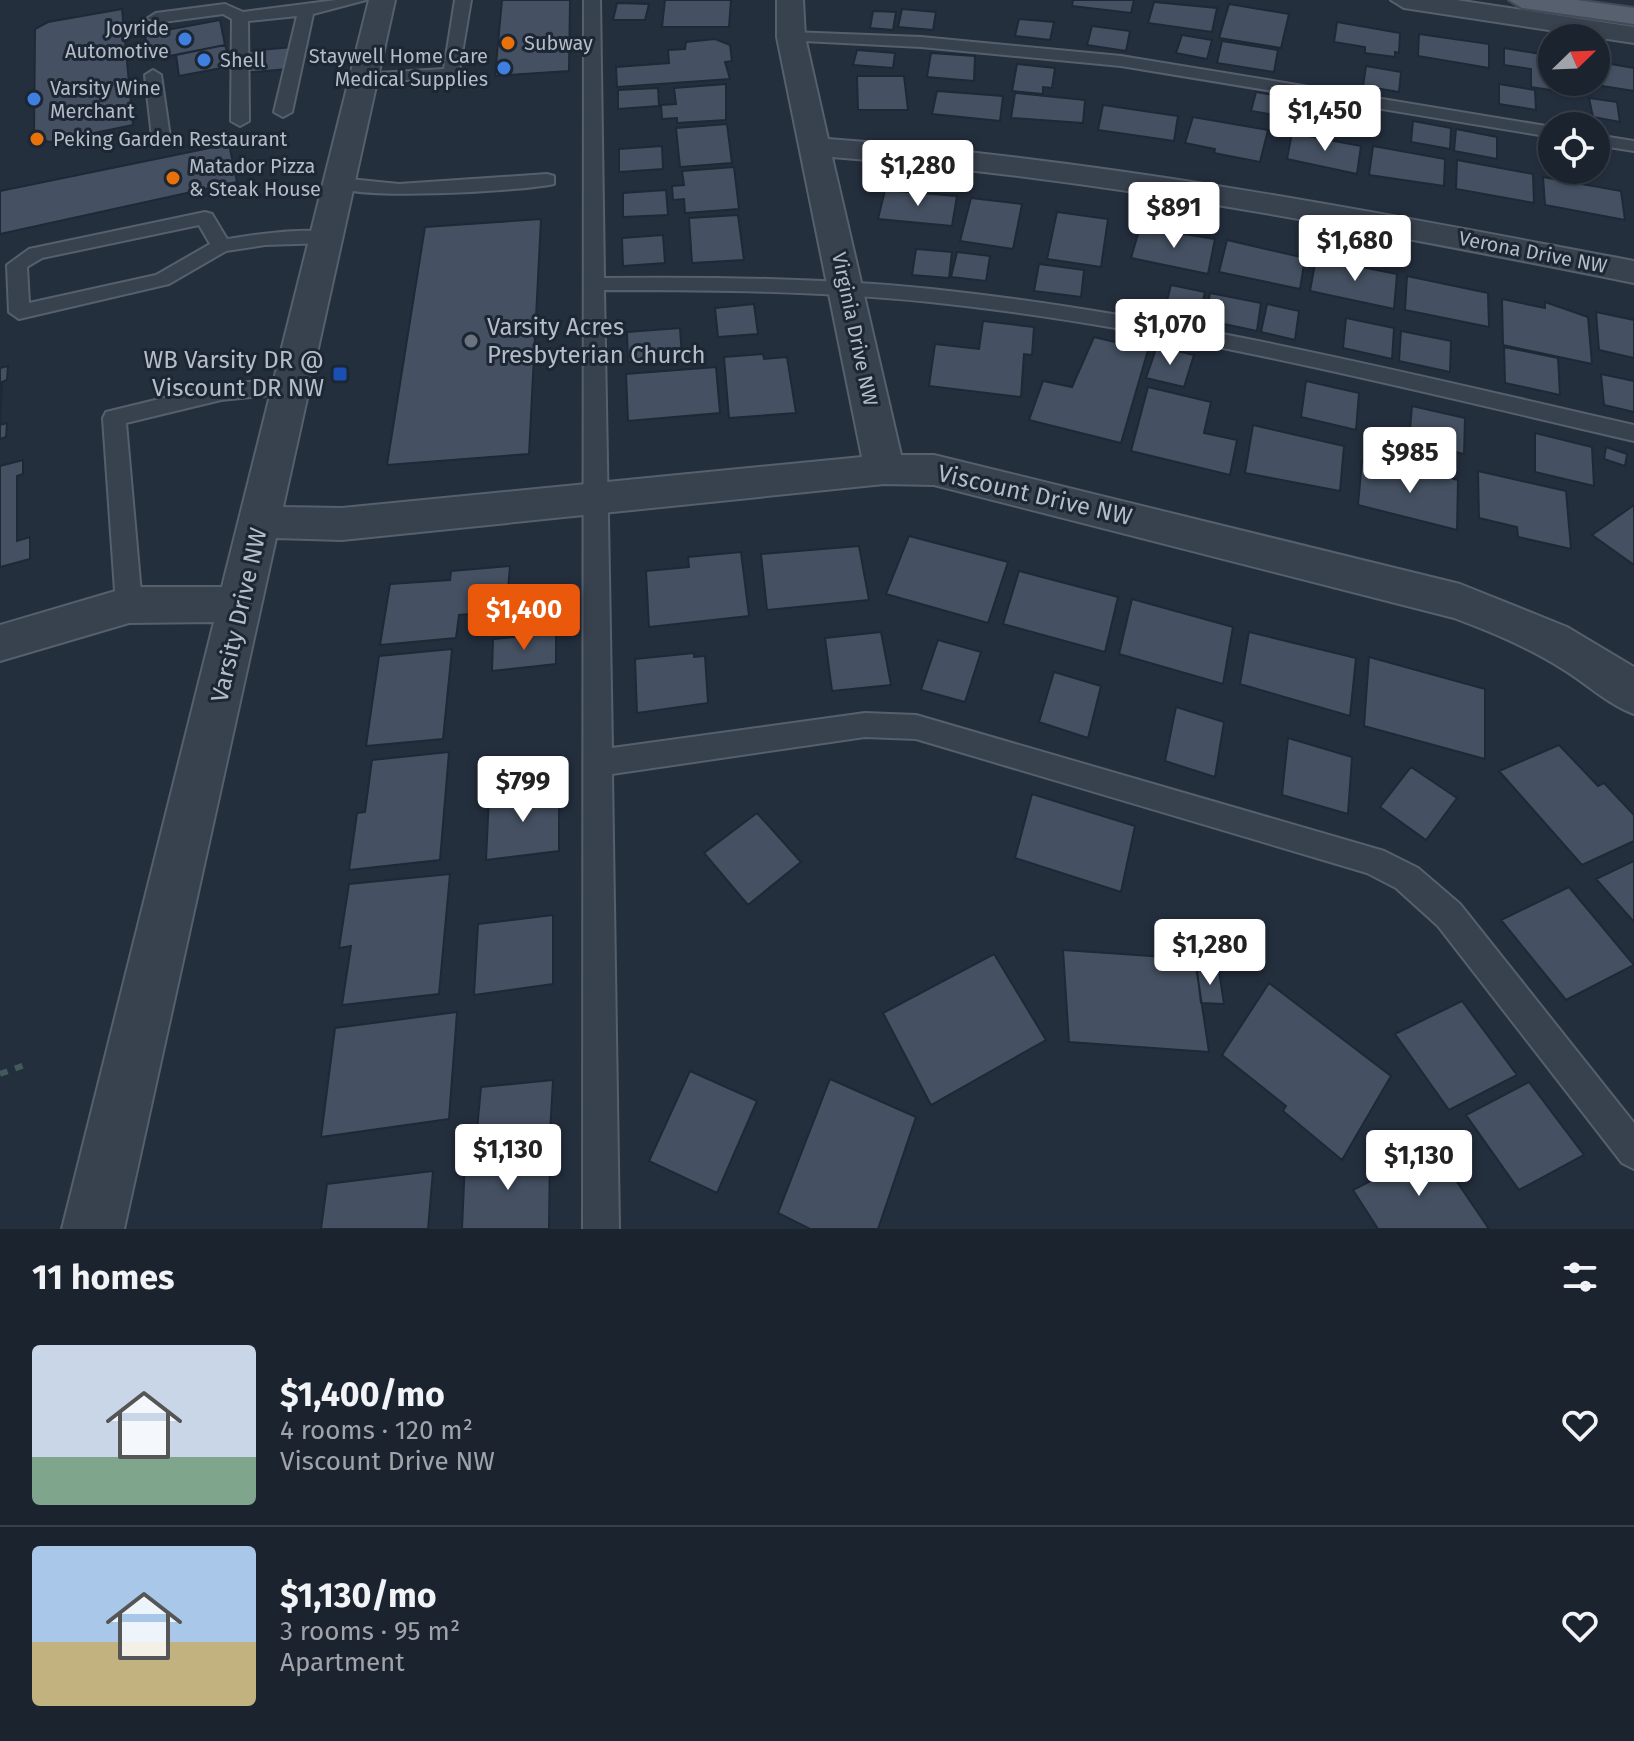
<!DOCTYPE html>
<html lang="en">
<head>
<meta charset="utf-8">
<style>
  body { margin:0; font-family:"Fira Sans",sans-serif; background:#242b36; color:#f1f3f6; height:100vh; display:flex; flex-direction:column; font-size:30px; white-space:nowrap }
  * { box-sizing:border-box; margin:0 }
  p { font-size:26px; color:#a0a4aa }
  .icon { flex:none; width:44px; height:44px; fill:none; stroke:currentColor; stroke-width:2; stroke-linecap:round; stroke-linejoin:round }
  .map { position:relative; height:1229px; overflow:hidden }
  .details { display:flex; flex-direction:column; background:#1b232e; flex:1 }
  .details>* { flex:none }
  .needle { width:52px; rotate:67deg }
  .fabs { position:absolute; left:1538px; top:24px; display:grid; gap:16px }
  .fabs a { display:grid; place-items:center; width:72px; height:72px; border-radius:50%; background:#1b232e; box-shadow:0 2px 6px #0004,0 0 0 2px #39404a; font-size:40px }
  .price { position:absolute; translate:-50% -68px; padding:0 18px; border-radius:8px; background:#fff; color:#222; font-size:26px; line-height:52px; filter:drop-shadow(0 2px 4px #0008) }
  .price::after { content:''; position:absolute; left:50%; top:48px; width:24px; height:18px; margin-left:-12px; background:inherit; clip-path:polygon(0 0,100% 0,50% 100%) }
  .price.active { background:#ea580c; color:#fff }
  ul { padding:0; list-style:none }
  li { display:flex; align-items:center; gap:24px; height:200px; padding:0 32px }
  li+li { border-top:2px solid #39404a }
  li span { display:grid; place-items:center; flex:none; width:224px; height:160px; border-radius:8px; color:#555 }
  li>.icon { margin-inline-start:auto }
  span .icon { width:96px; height:96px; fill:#fffc; stroke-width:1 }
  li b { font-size:34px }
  h2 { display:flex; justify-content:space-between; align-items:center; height:96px; padding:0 32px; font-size:34px }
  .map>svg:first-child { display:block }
  .building { fill:#455162; stroke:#1f2835; stroke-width:2 }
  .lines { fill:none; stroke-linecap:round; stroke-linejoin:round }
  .service-casing { stroke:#565f6c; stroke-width:4 }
  .minor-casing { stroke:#565f6c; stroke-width:4 }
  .primary-casing { stroke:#414a57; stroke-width:4 }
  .path { stroke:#44595c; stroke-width:6; stroke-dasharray:8 8; stroke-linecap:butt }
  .service { fill:#38414e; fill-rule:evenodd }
  .minor { fill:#38414e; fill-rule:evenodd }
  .primary { fill:#56606e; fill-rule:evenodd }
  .shop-dot { fill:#3f7fe0; stroke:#1d2633; stroke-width:3 }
  .food-dot { fill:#e8710a; stroke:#1d2633; stroke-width:3 }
  .worship-dot { fill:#6b7280; stroke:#1d2633; stroke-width:3 }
  .transit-dot { fill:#1a4fb4; stroke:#1d2633; stroke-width:3 }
  .labels { text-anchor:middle; stroke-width:6; stroke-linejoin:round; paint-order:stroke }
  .far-poi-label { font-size:20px; fill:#b4bcc9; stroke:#1d2633; text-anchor:start }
  .far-street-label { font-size:20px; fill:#b4bcc9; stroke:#1d2633 }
  .poi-label { font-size:24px; fill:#b4bcc9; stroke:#1d2633; text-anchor:start }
  .street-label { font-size:24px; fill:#b4bcc9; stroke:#1d2633 }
</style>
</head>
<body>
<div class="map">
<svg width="1634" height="1229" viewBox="0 0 1634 1229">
  <rect width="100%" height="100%" fill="#242f3e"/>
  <!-- building -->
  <path class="building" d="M502,0H570L569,71L495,76Z
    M665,0H731L729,27H662Z
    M1073,0H1134L1131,13L1072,6Z
    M1154,2L1217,8L1212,32L1148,23Z
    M617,3L649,4L645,20H613Z
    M1229,4L1289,14L1281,48L1219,38Z
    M122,9L133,125L50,142L34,138L35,29L48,22Z
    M902,9L936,12L933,30L898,27Z
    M873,11L896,12L893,30L870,28Z
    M1019,19L1054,22L1050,40L1015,36Z
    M220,20L225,45L149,60L145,34Z
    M1337,22L1400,33L1399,53L1395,52V57L1365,53V47L1334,42Z
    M1092,26L1130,31L1126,51L1087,45Z
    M1419,34L1489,44V68L1418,56Z
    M1182,35L1212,40L1207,59L1176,53Z
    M715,39L730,45L732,61L725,62L730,79L617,87L616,67L669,63L668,50L685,49L686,42Z
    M1222,41L1278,50L1274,72L1217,63Z
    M225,45L232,66L179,76L176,55Z
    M293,47L288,69L243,73L249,51Z
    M1504,48L1552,56V82H1581L1582,95L1531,87V69L1504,65Z
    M857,50L895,53L893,68L853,65Z
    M931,53L975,56L974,81L927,77Z
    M1599,62L1634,68V91L1602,86Z
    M1017,64L1055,68L1052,88L1043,87V94L1012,91Z
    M1366,66L1401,72L1399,92L1363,86Z
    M857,76H904L908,110H858Z
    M726,84V120L677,123V118L662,119L661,105L676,104L674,88Z
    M1499,84L1535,90L1536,110L1499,104Z
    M658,88L659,106L618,109V90Z
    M937,91L1003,96L1000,121L932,114Z
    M1256,92L1285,97L1281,116L1251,111Z
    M1015,93L1085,100L1083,123L1011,118Z
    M1589,98L1617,102L1620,122L1593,117Z
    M1103,105L1178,116L1174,141L1098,130Z
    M1193,117L1268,130L1260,162L1214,153L1215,149L1185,143Z
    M1413,121L1451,128L1450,149L1411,142Z
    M727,124L732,163L680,167L676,128Z
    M1456,129L1497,137V159L1454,151Z
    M1292,133L1361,146L1357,174L1287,159Z
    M229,144L237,182L0,234V191Z
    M1539,144L1552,146V168L1541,166Z
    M662,146L663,169L619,172V149Z
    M1373,146L1445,159L1444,186L1369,175Z
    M1457,160L1533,174L1534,203L1456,189Z
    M734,167L739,209L685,213L684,199L673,200L672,186L684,185L682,171Z
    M1543,177L1621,191L1625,220L1545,205Z
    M666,190L668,215L623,217V193Z
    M885,190L957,196L952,226L878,219Z
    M971,198L1022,204L1013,249L960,241Z
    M1057,212L1108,219L1101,267L1047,259Z
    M738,215L744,260L692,263L689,218Z
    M541,219L529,454L387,465L425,227Z
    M1140,227L1215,239L1208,274L1131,258Z
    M663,235L665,263L623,266L622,238Z
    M1227,240L1305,258L1300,289L1219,272Z
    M916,249L952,252L949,278L912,275Z
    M957,252L990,256L986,281L951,277Z
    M1316,258L1397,274L1394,309L1310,291Z
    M1039,264L1084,270L1081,297L1034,291Z
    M1407,276L1488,293L1489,327L1405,310Z
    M1171,285L1205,292L1199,319L1164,312Z
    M1210,293L1261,303L1257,331L1205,320Z
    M1502,299L1545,308V302L1588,317L1592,364L1503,345Z
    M754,304L758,334L718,337L715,308Z
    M1267,304L1299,311L1295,340L1261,332Z
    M1596,312L1634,320V358L1599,350Z
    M1346,318L1394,328L1392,359L1343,348Z
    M983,321L1034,327L1032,355L1024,354L1021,397L929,386L935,344L979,349Z
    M680,328L682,358L628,362L627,332Z
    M1401,331L1451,341L1450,372L1399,361Z
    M1094,337L1148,350L1121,443L1029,420L1043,381L1072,387Z
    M1157,346L1194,355L1184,387L1146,378Z
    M1504,347L1558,358L1560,395L1505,383Z
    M763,354L764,359L787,357L796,413L729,418L724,357Z
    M8,366L7,380L2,382L0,425L7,423L6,437L0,439V368Z
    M716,367L720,413L628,421L626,374Z
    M1601,374L1634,381V412L1604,405Z
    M1306,381L1359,393L1356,430L1301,417Z
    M1148,387L1211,402L1204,433L1237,440L1230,475L1131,451Z
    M1412,406L1465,418L1464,454L1409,441Z
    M1253,425L1344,446L1340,491L1245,473Z
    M1535,433L1592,447L1594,486L1535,472Z
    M1606,447L1627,454L1625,466L1604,459Z
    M23,460V474L17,476V541L30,537V559L0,567V466Z
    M1362,461L1423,476L1424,471L1458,480L1457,530L1358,505Z
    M1478,471L1566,491L1571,549L1518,537L1517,527L1479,518Z
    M1634,505V565L1592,535Z
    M909,536L1008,562L988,623L886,594Z
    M859,546L869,600L767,610L761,554Z
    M741,552L749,616L649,627L646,571L689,567L688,557Z
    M510,566L506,611L459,615L456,638L380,645L390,584L450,580L451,571Z
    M1019,571L1118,597L1105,652L1003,624Z
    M1132,599L1233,627L1223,684L1119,654Z
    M881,632L891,685L832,691L825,638Z
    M1249,632L1356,658L1350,716L1240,684Z
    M556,633V664L492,671L493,639Z
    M938,640L981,652L965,702L921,690Z
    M452,649L443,739L366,746L379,656Z
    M694,653V657L705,656L708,703L637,713L635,659Z
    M1369,657L1485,689V759L1364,726Z
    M1054,672L1101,686L1088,738L1039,722Z
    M1176,707L1224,722L1215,777L1165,761Z
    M1288,738L1352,757L1348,814L1282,795Z
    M1559,745L1598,786L1604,783L1634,815V841L1582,865L1499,771Z
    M449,752L440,860L349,870L357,813L365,812L372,760Z
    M1411,767L1457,798L1426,840L1380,807Z
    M559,787V851L486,860L489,796Z
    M1032,794L1135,826L1121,892L1015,858Z
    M757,813L801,862L748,905L704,853Z
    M1634,861V922L1596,879Z
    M450,874L439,994L342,1005L351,946L339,948L349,884Z
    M1569,887L1634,965L1566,1000L1501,920Z
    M553,915V984L474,995L478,924Z
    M1063,950L1195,959L1209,1052L1069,1042Z
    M994,954L1046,1040L931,1105L883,1013Z
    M1197,970L1219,971L1224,1004L1201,1003Z
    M1269,983L1391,1076L1342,1160L1283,1111L1286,1106L1222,1055Z
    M1462,1001L1517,1075L1449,1110L1395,1034Z
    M457,1012L449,1119L321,1137L335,1028Z
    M690,1071L757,1101L717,1193L649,1161Z
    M830,1079L916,1117L878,1229H810L778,1213Z
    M553,1080L550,1133L476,1141L481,1087Z
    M1529,1082L1584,1155L1519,1190L1466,1115Z
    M550,1148L549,1229H462L465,1160Z
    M1434,1148L1489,1229H1378L1353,1190Z
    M433,1171L428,1229H321L327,1184Z"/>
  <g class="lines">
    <defs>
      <path id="service" d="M336,0H366L313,14L292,112L283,117L274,112L297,16L248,21L249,121L240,126L231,121L232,19L223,14L156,23L148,18L156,13L225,4L243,12Z
        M455,0H471L458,77L356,83V75L362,74L444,69Z
        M584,0H600L604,278C713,277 823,278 931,289C1169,314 1402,372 1634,425V441C1401,387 1168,327 930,302C822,291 713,290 604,290L612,748L865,713L916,715L1384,851L1418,868L1460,904L1634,1123V1169L1622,1163L1438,926L1396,888L1367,873L916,739L865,737L612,774L619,1229H583Z
        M791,32L921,37L1121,56L1552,127V137L1121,66L921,47L785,40L783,37Z
        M153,70L161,75L170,137L161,142L152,137L145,75Z
        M1596,135L1634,141V151L1596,145Z
        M547,174L554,176V184C523,191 348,202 330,184L339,178L399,184Z
        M205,212L212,214L227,239C248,236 323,223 337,237L327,243L265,245L226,251L169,284L19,319L9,312L7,265L29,249ZM199,225L210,244L156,275L29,303L27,267L42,258Z
        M293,379L304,387L301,392L221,400L126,423L142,605L138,612L129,615L120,612L116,605L103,418L106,412L221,384Z"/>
      <path id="minor" d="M369,0H395L283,507L342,508L862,457L777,37V0H803L805,37L828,139C1100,159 1366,210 1634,261V283C1368,230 1103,178 832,157L901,455H934L1460,584L1567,627L1634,667V714C1607,704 1586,683 1561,668C1528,647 1491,632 1454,618L934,485L884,484L342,540L276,538L124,1229H62L214,622L129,623L0,661V625L129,587H222Z
        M1391,0H1456L1634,27V43L1404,8Z"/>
      <path id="primary" d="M1509,0H1577L1634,8V24L1522,8Z"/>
    </defs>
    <!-- service casing -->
    <use href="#service" class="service-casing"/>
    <!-- minor casing -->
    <use href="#minor" class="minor-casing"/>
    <!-- primary casing -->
    <use href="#primary" class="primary-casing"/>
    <!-- path -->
    <path class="path" d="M0,1074L30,1063"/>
    <!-- service -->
    <use href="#service" class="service"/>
    <!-- minor -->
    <use href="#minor" class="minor"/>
    <!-- primary -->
    <use href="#primary" class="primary"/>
  </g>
  <!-- markers -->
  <g class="shop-dot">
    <circle cx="185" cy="39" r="8"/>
    <circle cx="204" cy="60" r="8"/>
    <circle cx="504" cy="68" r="8"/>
    <circle cx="34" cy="99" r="8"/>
  </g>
  <g class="food-dot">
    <circle cx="508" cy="43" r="8"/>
    <circle cx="37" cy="139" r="8"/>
    <circle cx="173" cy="178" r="8"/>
  </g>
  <circle class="worship-dot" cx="471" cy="341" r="8"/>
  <rect class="transit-dot" x="332" y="366" width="16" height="16" rx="4"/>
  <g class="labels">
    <!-- far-poi labels -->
    <g class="far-poi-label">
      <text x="169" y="35" text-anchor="end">Joyride<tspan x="169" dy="23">Automotive</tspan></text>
      <text x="524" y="50">Subway</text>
      <text x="488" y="63" text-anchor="end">Staywell Home Care<tspan x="488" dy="23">Medical Supplies</tspan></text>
      <text x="220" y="67">Shell</text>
      <text x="50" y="95">Varsity Wine<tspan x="50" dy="23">Merchant</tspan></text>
      <text x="53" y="146">Peking Garden Restaurant</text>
      <text x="189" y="173">Matador Pizza<tspan x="189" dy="23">&amp; Steak House</tspan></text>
    </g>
    <!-- far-street labels -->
    <g class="far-street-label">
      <text transform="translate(1533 252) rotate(11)" y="7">Verona Drive NW</text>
      <text transform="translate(855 329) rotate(78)" y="7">Virginia Drive NW</text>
    </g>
    <!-- poi labels -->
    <g class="poi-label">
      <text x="487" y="335">Varsity Acres<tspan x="487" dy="28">Presbyterian Church</tspan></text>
      <text x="324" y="368" text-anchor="end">WB Varsity DR @<tspan x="324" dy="28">Viscount DR NW</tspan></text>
    </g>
    <!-- street labels -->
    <g class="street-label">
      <text transform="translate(1035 495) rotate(13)" y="8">Viscount Drive NW</text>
      <text transform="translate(239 615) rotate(-77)" y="8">Varsity Drive NW</text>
    </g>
  </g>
</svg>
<div class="fabs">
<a><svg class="needle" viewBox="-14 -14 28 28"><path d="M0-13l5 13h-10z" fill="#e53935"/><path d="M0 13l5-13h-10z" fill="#a0a4aa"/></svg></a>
<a><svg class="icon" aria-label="locate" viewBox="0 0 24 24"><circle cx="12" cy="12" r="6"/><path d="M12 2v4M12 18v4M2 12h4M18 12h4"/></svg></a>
</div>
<b class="price" style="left:1325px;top:153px">$1,450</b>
<b class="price" style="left:918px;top:208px">$1,280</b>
<b class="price" style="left:1174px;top:250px">$891</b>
<b class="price" style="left:1355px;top:283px">$1,680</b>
<b class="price" style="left:1170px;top:367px">$1,070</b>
<b class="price" style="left:1410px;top:495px">$985</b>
<b class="price active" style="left:524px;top:652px">$1,400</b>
<b class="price" style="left:523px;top:824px">$799</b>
<b class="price" style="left:1210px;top:987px">$1,280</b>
<b class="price" style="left:508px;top:1192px">$1,130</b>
<b class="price" style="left:1419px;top:1198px">$1,130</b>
</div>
<section class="details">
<h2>11 homes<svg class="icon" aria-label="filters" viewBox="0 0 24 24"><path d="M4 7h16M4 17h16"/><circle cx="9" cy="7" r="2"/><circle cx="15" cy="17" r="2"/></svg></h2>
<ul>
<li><span style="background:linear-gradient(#c9d6e8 70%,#7fa58c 0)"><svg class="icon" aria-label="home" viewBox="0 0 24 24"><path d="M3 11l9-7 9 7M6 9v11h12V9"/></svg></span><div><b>$1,400/mo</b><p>4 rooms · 120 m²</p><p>Viscount Drive NW</p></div><svg class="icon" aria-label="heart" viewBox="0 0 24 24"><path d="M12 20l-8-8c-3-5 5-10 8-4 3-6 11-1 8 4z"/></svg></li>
<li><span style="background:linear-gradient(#a9c7e8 60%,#c2b280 0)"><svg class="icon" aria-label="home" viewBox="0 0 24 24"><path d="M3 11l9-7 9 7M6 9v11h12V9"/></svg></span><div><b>$1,130/mo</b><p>3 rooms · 95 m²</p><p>Apartment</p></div><svg class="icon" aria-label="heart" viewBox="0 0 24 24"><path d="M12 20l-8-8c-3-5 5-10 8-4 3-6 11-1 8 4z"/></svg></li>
</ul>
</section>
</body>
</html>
